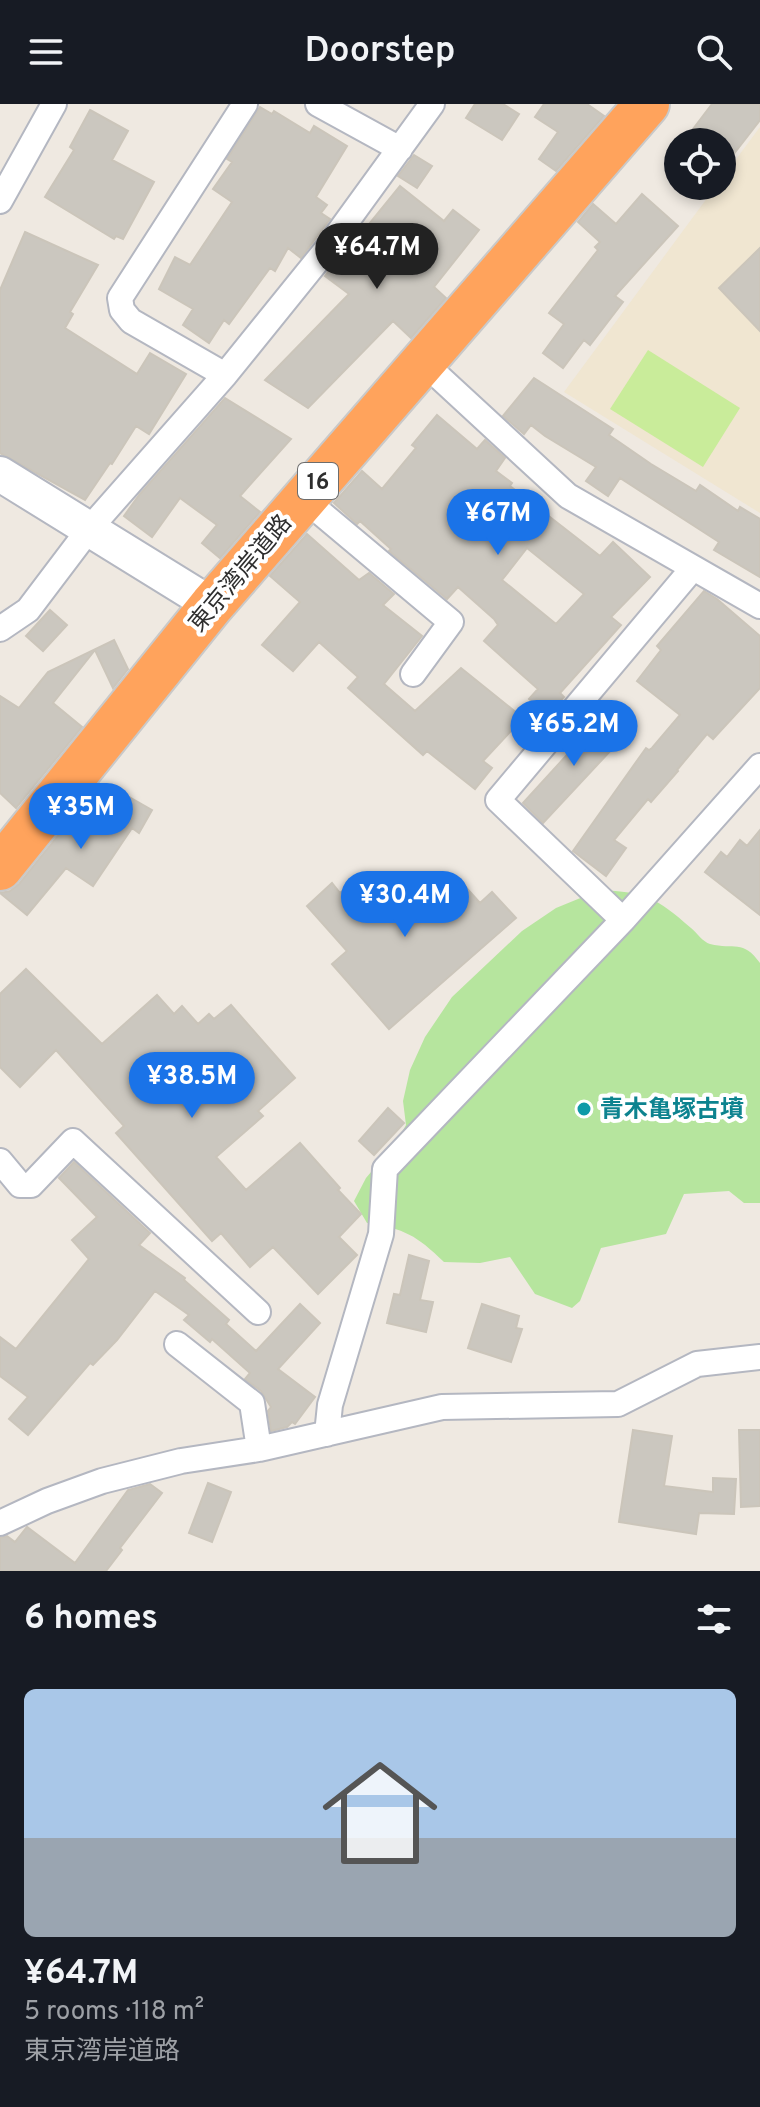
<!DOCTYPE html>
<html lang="en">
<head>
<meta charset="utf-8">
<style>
  body { margin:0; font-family:Overpass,"Noto Sans JP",sans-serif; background:#20242c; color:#f1f3f6; height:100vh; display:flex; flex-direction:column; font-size:30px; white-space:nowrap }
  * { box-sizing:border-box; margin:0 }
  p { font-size:26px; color:#9ea1a6 }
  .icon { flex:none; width:44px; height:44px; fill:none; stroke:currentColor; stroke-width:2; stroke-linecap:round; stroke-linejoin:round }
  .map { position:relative; height:1467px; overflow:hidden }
  .details { display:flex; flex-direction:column; background:#171b24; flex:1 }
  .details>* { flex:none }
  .tools { position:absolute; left:664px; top:24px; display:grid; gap:16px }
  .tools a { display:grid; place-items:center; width:72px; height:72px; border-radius:50%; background:#171b24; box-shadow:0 4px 12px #0003; font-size:40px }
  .price { position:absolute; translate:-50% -68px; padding:0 18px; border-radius:28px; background:#1a73e8; color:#fff; font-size:26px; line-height:52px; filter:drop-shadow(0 2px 4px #0008) }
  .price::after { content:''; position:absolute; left:50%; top:48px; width:24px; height:18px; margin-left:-12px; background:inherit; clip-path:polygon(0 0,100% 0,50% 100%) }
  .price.active { background:#222; color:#fff }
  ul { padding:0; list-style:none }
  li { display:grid; align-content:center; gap:16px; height:424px; padding:0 24px }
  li+li { border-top:2px solid #363941 }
  li span { display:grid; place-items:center; height:248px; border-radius:12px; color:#555 }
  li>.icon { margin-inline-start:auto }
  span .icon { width:144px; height:144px; fill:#fffc; stroke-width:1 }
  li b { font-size:34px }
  h2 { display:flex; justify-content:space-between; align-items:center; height:96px; padding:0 24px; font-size:34px }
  header { display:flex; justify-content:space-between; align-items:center; height:104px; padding:0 24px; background:#171b24; font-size:36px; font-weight:600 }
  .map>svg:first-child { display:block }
  .education { fill:#f0e6d1 }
  .green { fill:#b6e59e }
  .pitch { fill:#c9ec9a }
  .building { fill:#cbc7bf; stroke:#cbc5ba; stroke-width:2; fill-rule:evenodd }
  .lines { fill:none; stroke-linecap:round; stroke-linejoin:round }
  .street-casing { stroke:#b4b7c1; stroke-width:28 }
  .secondary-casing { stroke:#b4b7c1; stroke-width:38 }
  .highway-casing { stroke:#c9c9c9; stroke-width:48 }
  .street { stroke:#fff; stroke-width:24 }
  .secondary { stroke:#fff; stroke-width:34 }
  .highway { stroke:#ffa35c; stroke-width:44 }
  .culture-dot { fill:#0f9aa8; stroke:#fff; stroke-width:3 }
  .labels { text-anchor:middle; stroke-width:8; stroke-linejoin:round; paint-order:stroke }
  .shield { fill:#fff; stroke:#6d6d6d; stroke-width:2 }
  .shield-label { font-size:22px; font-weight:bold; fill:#2e2e2e }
  .street-label { font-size:24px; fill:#2e2e2e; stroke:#fff }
  .culture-label { font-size:24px; font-weight:bold; fill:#0d838f; stroke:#fff; text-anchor:start }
</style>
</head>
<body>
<header><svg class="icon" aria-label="menu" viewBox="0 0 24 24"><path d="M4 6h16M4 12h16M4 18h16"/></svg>Doorstep<svg class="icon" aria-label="search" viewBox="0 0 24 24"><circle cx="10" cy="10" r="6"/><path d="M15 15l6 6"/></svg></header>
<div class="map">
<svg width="760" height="1467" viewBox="0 0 760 1467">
  <rect width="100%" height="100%" fill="#efe9e1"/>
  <!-- education -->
  <path class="education" d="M760,23V409L564,288L716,82H722V74Z"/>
  <!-- green -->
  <path class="green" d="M600,786C645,788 657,794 691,824C697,829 703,838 710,840C734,846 743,835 760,859V1099H744L729,1087L684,1090L666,1130L601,1144L580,1197L572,1204L535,1190L510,1153L480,1159L444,1158C416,1131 405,1125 367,1119L354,1097L366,1074L397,1037L406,1021L403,997L410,966L425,933L452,893L522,827L556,804Z"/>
  <!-- pitch -->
  <path class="pitch" d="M648,246L740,304L703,363L610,305Z"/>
  <!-- building -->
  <path class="building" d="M475,0H503L519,10L502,36L466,14Z
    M544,0H587L604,12L556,67L539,55L558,28L535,13Z
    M712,0H760V16L722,65V38H702L690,29Z
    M260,3L272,10L274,7L310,29L314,22L347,42L316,93L327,101L321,109L330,115L301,154L288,144L275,167L270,164L229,220L224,216L209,239L183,221L193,205L159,185L175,153L190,161L232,98L213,85L232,58L227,55Z
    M90,6L128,27L112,56L154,78L123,135L116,132L114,135L45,93L74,46L70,43Z
    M414,51L432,62L417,84L398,72Z
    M400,82L444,117L453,106L479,126L434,183L446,194L411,234L393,217L308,304L265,276L349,190L325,172L354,133L357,135Z
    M642,90L678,122L615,192L623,198L590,241L584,236L563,264L543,249L564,220L549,209L598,146L595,143L600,138L578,118L593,100L616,120Z
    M25,128L98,161L70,208L73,210L65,224L137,270L150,249L186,270L149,330L136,322L112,360L110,359L85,396L0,349V186Z
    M760,144V227L719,184Z
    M534,274L613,325L609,331L651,360L696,387L700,381L738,407L740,403L760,415V473L714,446L719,438L620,374L608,392L586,377L596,363L545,332L531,321L524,330L503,312Z
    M225,294L291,335L240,392L260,408L220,454L202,439L217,421L180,394L152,433L124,412L139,391Z
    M437,311L477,345L485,336L505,354L496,367L512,379L510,382L600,452L613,438L650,473L611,513L621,521L560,589L564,593L547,611L529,595L538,585L484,537L498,521L494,515L458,483L447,495L389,447L391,445L360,417L357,420L334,399L362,367L382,385L416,344L412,341ZM527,444L584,490L556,520L502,476Z
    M307,430L359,476L369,469L394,490L383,501L422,532L384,580L415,607L461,564L523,614L483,657L492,664L475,685L427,647L423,651L348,584L358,573L319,538L293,567L262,541L300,498L270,472Z
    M704,487L717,495L760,532V584L713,635L707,630L677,666L678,667L651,698L648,695L614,736L626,744L606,772L573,747L646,644L649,646L652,644L680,611L637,577L661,546L657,542Z
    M50,506L67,521L43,547L26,532Z
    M114,536L128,565L113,584L95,546L53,599L82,623L16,704L0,689V592L19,604L48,568Z
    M603,610L627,629L543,719L523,699L576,641L578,643Z
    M117,686L152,706L139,729L132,724L93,782L66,764L27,811L0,789L10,787L19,780L68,719L89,733Z
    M760,726V811L705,768L721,748L727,753L740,736L747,742Z
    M360,772L370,784L382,774L396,790L425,781L450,790L462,779L480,799L492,788L516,814L389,925L332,860L347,847L307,802L332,779L340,789Z
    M26,865L102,940L157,891L174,910L182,902L198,920L209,910L214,915L231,901L295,974L258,1007L263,1012L216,1053L246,1086L300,1039L340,1084L338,1086L361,1110L339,1133L357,1151L318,1190L273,1143L250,1163L221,1129L212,1137L116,1029L124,1022L56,946L20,983L0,963V890Z
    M388,1004L404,1019L374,1051L359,1037Z
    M74,1058L150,1129L139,1141L185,1174L184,1176L229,1216L226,1220L256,1247L300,1200L320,1219L278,1265L315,1293L295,1320L292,1318L287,1323L271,1327L268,1307L271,1303L261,1287L245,1275L250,1269L212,1235L210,1238L184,1216L189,1211L155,1187L117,1236L93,1261L90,1259L28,1331L9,1315L28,1293L0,1272V1233L16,1245L89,1155L72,1136L97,1113L59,1074Z
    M409,1151L429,1157L420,1196L433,1198L426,1228L387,1219L394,1190L400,1191Z
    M482,1200L519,1212L516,1224L522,1225L511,1258L468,1244Z
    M633,1326L672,1332L664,1382L713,1388V1374L736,1375L734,1410L699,1409L696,1430L619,1418Z
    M739,1326H760V1402L741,1403Z
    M208,1379L231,1388L212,1438L189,1429Z
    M150,1380L162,1389L120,1444L122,1446L106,1467H0V1434L7,1432L15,1438L27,1423L75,1459L128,1386Z"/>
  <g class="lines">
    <defs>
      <path id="street" d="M318,0L400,45
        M0,97L54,0
        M424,259L568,392L760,502
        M225,271L131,217L122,206L120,194L245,0
        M303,394L451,518L413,570
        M0,525L28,506L90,424L225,271L326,146L432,0
        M623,816L498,696L693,464
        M0,1057L20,1081H31L73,1037L258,1208
        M177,1240L252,1299L259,1345
        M327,1330L330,1301L381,1130L385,1065L623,816L760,662
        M0,1419L47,1397L102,1377L181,1357L259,1345L442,1303L618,1300L697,1260L760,1253"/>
      <path id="secondary" d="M0,370L212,501"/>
      <path id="highway" d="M0,764L212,501L647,0"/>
    </defs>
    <!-- street casing -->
    <use href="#street" class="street-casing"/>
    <!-- secondary casing -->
    <use href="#secondary" class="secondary-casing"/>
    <!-- highway casing -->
    <use href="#highway" class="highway-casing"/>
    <!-- street -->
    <use href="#street" class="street"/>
    <!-- secondary -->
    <use href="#secondary" class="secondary"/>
    <!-- highway -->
    <use href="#highway" class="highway"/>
  </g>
  <!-- markers -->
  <circle class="culture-dot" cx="584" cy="1005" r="8"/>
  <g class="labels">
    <!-- shield labels -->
    <rect class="shield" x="298" y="359" width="40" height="36" rx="6"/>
    <g class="shield-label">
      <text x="318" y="385">16</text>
    </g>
    <!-- street labels -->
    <g class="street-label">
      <text transform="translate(240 469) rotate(-50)" y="8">東京湾岸道路</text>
    </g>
    <!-- culture labels -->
    <g class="culture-label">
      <text x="600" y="1013">青木亀塚古墳</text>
    </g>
  </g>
</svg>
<div class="tools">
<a><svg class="icon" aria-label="locate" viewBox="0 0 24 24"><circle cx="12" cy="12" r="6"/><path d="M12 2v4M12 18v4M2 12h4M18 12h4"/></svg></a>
</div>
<b class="price active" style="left:377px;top:187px">¥64.7M</b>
<b class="price" style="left:498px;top:453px">¥67M</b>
<b class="price" style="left:574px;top:664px">¥65.2M</b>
<b class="price" style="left:81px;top:747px">¥35M</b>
<b class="price" style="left:405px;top:835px">¥30.4M</b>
<b class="price" style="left:192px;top:1016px">¥38.5M</b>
</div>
<section class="details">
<h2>6 homes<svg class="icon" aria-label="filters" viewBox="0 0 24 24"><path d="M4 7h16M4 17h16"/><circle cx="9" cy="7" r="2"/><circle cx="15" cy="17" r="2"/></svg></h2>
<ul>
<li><span style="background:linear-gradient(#a9c7e8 60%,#9aa5b1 0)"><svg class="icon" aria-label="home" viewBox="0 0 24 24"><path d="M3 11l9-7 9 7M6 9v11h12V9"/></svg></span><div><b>¥64.7M</b><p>5 rooms · 118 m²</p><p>東京湾岸道路</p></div></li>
</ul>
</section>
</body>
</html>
